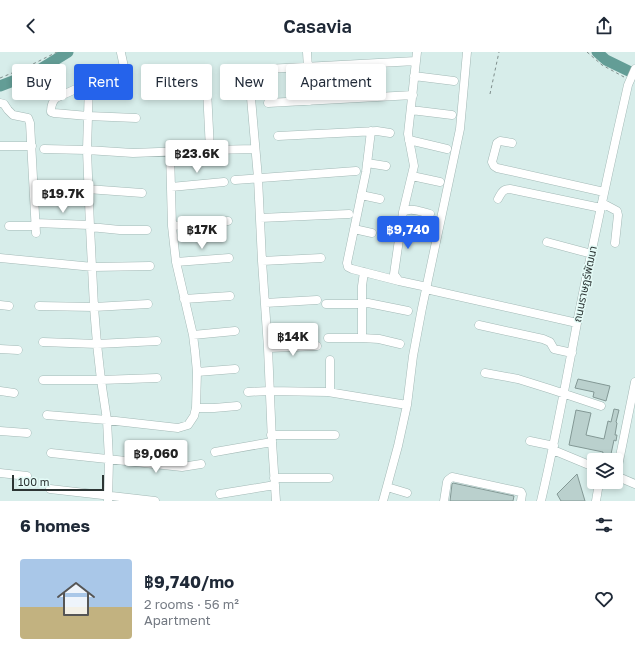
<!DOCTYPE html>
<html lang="en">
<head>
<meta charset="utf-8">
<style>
  body { margin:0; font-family:"Golos Text","Noto Sans Thai",sans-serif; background:#f2f2f3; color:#1f2937; height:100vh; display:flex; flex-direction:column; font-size:15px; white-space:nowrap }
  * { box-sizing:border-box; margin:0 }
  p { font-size:13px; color:#747a83 }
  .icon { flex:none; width:22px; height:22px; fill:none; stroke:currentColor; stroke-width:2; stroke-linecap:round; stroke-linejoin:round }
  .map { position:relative; height:449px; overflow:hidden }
  .panel { display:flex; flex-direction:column; background:#fff; flex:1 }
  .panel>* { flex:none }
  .top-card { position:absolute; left:12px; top:12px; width:400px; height:36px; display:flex; gap:8px }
  .fabs { position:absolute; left:587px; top:401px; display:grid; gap:8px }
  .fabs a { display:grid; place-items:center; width:36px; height:36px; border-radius:4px; background:#fff; box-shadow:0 2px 6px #0003; font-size:20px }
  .scale { position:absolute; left:12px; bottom:10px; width:92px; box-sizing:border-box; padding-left:4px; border:2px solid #2c3534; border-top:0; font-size:11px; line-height:14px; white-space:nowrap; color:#2c3534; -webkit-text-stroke:3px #e4fbf7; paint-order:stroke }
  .price { position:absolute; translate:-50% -34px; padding:0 9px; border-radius:4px; background:#fff; color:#222; font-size:13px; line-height:26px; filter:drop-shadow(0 1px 2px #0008) }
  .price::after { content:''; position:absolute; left:50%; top:24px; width:12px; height:9px; margin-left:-6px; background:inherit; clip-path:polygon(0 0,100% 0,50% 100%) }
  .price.on { background:#2563eb; color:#fff }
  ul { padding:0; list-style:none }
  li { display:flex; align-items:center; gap:12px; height:100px; padding:0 20px }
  li span { display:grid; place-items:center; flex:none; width:112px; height:80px; border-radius:4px; color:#555 }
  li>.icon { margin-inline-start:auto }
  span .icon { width:48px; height:48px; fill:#fffc; stroke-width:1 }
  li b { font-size:17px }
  h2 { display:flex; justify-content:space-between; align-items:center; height:48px; padding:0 20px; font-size:17px }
  .chip { padding:0 14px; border-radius:4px; background:#fff; box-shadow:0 2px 6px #0003; font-size:14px; line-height:36px }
  .chip.on { background:#2563eb; color:#fff }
  header { display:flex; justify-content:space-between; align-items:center; height:52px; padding:0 20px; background:#fff; font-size:18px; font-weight:600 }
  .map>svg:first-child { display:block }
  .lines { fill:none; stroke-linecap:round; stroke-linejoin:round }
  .river { stroke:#639d96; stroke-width:11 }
  .building { fill:#bad0cd; stroke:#839895 }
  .minor-casing { stroke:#a3b9b6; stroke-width:9 }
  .path { stroke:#7f8e8c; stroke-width:1; stroke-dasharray:3 3; stroke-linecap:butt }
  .minor { stroke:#fff; stroke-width:8 }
  .labels { text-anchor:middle; stroke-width:3; stroke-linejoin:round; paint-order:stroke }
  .street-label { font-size:11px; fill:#2c3534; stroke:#e4fbf7 }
</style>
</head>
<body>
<header><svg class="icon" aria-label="back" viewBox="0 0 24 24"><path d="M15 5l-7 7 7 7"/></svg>Casavia<svg class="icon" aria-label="share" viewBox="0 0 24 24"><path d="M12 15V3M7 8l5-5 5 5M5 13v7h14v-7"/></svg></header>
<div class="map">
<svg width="635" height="449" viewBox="0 0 635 449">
  <rect width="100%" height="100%" fill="#d7edea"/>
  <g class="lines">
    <!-- river -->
    <path class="river" d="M597,0L606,8L635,22
      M0,34L34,21L68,0"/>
  </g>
  <!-- building -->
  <path class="building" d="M578,327L610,334L606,349L593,345L594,340L575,336Z
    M614,357L619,358L616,370L617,371L615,383H617L616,389L614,388L611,402H613L612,408L602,406L603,400L569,393L576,358L591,361L586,383L604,387L608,369L611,370Z
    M577,422L585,449H561L557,442Z
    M453,431L514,444L513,449H450L452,432Z"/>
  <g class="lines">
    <defs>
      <path id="minor" d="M307,0L310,49
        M121,1L126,24L125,27L122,28L89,31L56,46C52,50 51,53 51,59V60L54,61L88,64L136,66
        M266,17L416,9
        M249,23L258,126L262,209L268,296L272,390L276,449
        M414,24L454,29
        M89,31L87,98L90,175L94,255L97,292L101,328L107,368L109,408L108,449
        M0,51L4,52L8,58L13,63L28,66L30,71L36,181
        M268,51L413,43
        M411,58L452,63
        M371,79L366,120L347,211L348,215L352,217L399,229
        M278,84L377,79L390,81
        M409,88L447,97
        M512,91L500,89L497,91L492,110L494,114L497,116L604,140
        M0,94H32
        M44,97L87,98L133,101L210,98L206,18
        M210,98L255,97
        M367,111L386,114
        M412,124L440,130
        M235,128L356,119
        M46,134L142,141
        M171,135L224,130
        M361,143L380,147
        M498,147C501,142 502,137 510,137L601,156
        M602,151L617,159L618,163L615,191
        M403,160L414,114L408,82L417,0
        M260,166L349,162
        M35,171L90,173
        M9,174H35
        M172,174L228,169
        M90,175L120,178H147
        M354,177L372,181
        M547,190L592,202
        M0,206L93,215L150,214
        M262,209L321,206
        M176,210L229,206
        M427,235L399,229L394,222L403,160C411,155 422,160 430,162
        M426,237L577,271
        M184,247L230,244
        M265,251L317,248
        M326,252H362L368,251L408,259
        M0,253L9,254
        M39,254L94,255L148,252
        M479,273L543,287L550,290L554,297L572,301
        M193,283L235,279
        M328,286H362L379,287L400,292
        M362,286V234L364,220
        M43,290L97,292L157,289
        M268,296L317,294
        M0,297L18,298
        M330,308V340
        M197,320L235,317
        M485,321L518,327L550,337L601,354
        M43,328H101L157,326
        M0,339L14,341
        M248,340L269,339L328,340L407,353
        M196,356H214L237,354
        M47,363L107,368L178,376L188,373L194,364L196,356L197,320L195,299L193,283L176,210L172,174L170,100
        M0,379L27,381
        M271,383H335
        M530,389L554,394
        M553,398L594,415
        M215,400L272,390
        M51,401L182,415L201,412
        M0,421L27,424
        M616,424L635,330
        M616,424L635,432
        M274,426H329
        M387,435L407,441
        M50,437L155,449
        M220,442L275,433
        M383,449L398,394L407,353L413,304L422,256L460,77L467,0
        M444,449L447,430L448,428L452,425L521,440L522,442L521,449
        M541,449C555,390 566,330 577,271C593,191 610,112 628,33L635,17
        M596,449L599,431"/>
    </defs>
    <!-- minor casing -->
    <use href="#minor" class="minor-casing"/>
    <!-- path -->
    <path class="path" d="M587,0L602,13L624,25
      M0,26L29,14L57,0
      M490,42L499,0"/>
    <!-- minor -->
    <use href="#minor" class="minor"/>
  </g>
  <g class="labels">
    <!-- street labels -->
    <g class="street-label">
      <text transform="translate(585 232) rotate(-78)" y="4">ถนนราษฏร์พัฒนา</text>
    </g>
  </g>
</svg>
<div class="fabs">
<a><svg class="icon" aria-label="layers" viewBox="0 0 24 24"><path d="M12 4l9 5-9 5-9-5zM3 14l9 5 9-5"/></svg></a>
</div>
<div class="scale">100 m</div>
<b class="price" style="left:197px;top:122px">฿23.6K</b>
<b class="price" style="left:63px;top:162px">฿19.7K</b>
<b class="price" style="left:202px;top:198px">฿17K</b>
<b class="price on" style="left:408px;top:198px">฿9,740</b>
<b class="price" style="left:293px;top:305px">฿14K</b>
<b class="price" style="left:156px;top:422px">฿9,060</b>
<div class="top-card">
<a class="chip">Buy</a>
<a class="chip on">Rent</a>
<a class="chip">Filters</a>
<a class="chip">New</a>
<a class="chip">Apartment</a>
</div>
</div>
<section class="panel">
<h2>6 homes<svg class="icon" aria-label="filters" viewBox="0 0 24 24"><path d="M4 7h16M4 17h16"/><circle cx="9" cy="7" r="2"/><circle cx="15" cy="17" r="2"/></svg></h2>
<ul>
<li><span style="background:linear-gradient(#a9c7e8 60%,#c2b280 0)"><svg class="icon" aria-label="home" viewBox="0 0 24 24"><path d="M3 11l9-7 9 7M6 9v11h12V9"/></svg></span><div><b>฿9,740/mo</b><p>2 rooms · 56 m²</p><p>Apartment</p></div><svg class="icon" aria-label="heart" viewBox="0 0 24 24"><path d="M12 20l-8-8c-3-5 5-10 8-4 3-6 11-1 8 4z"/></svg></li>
</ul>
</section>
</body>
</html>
